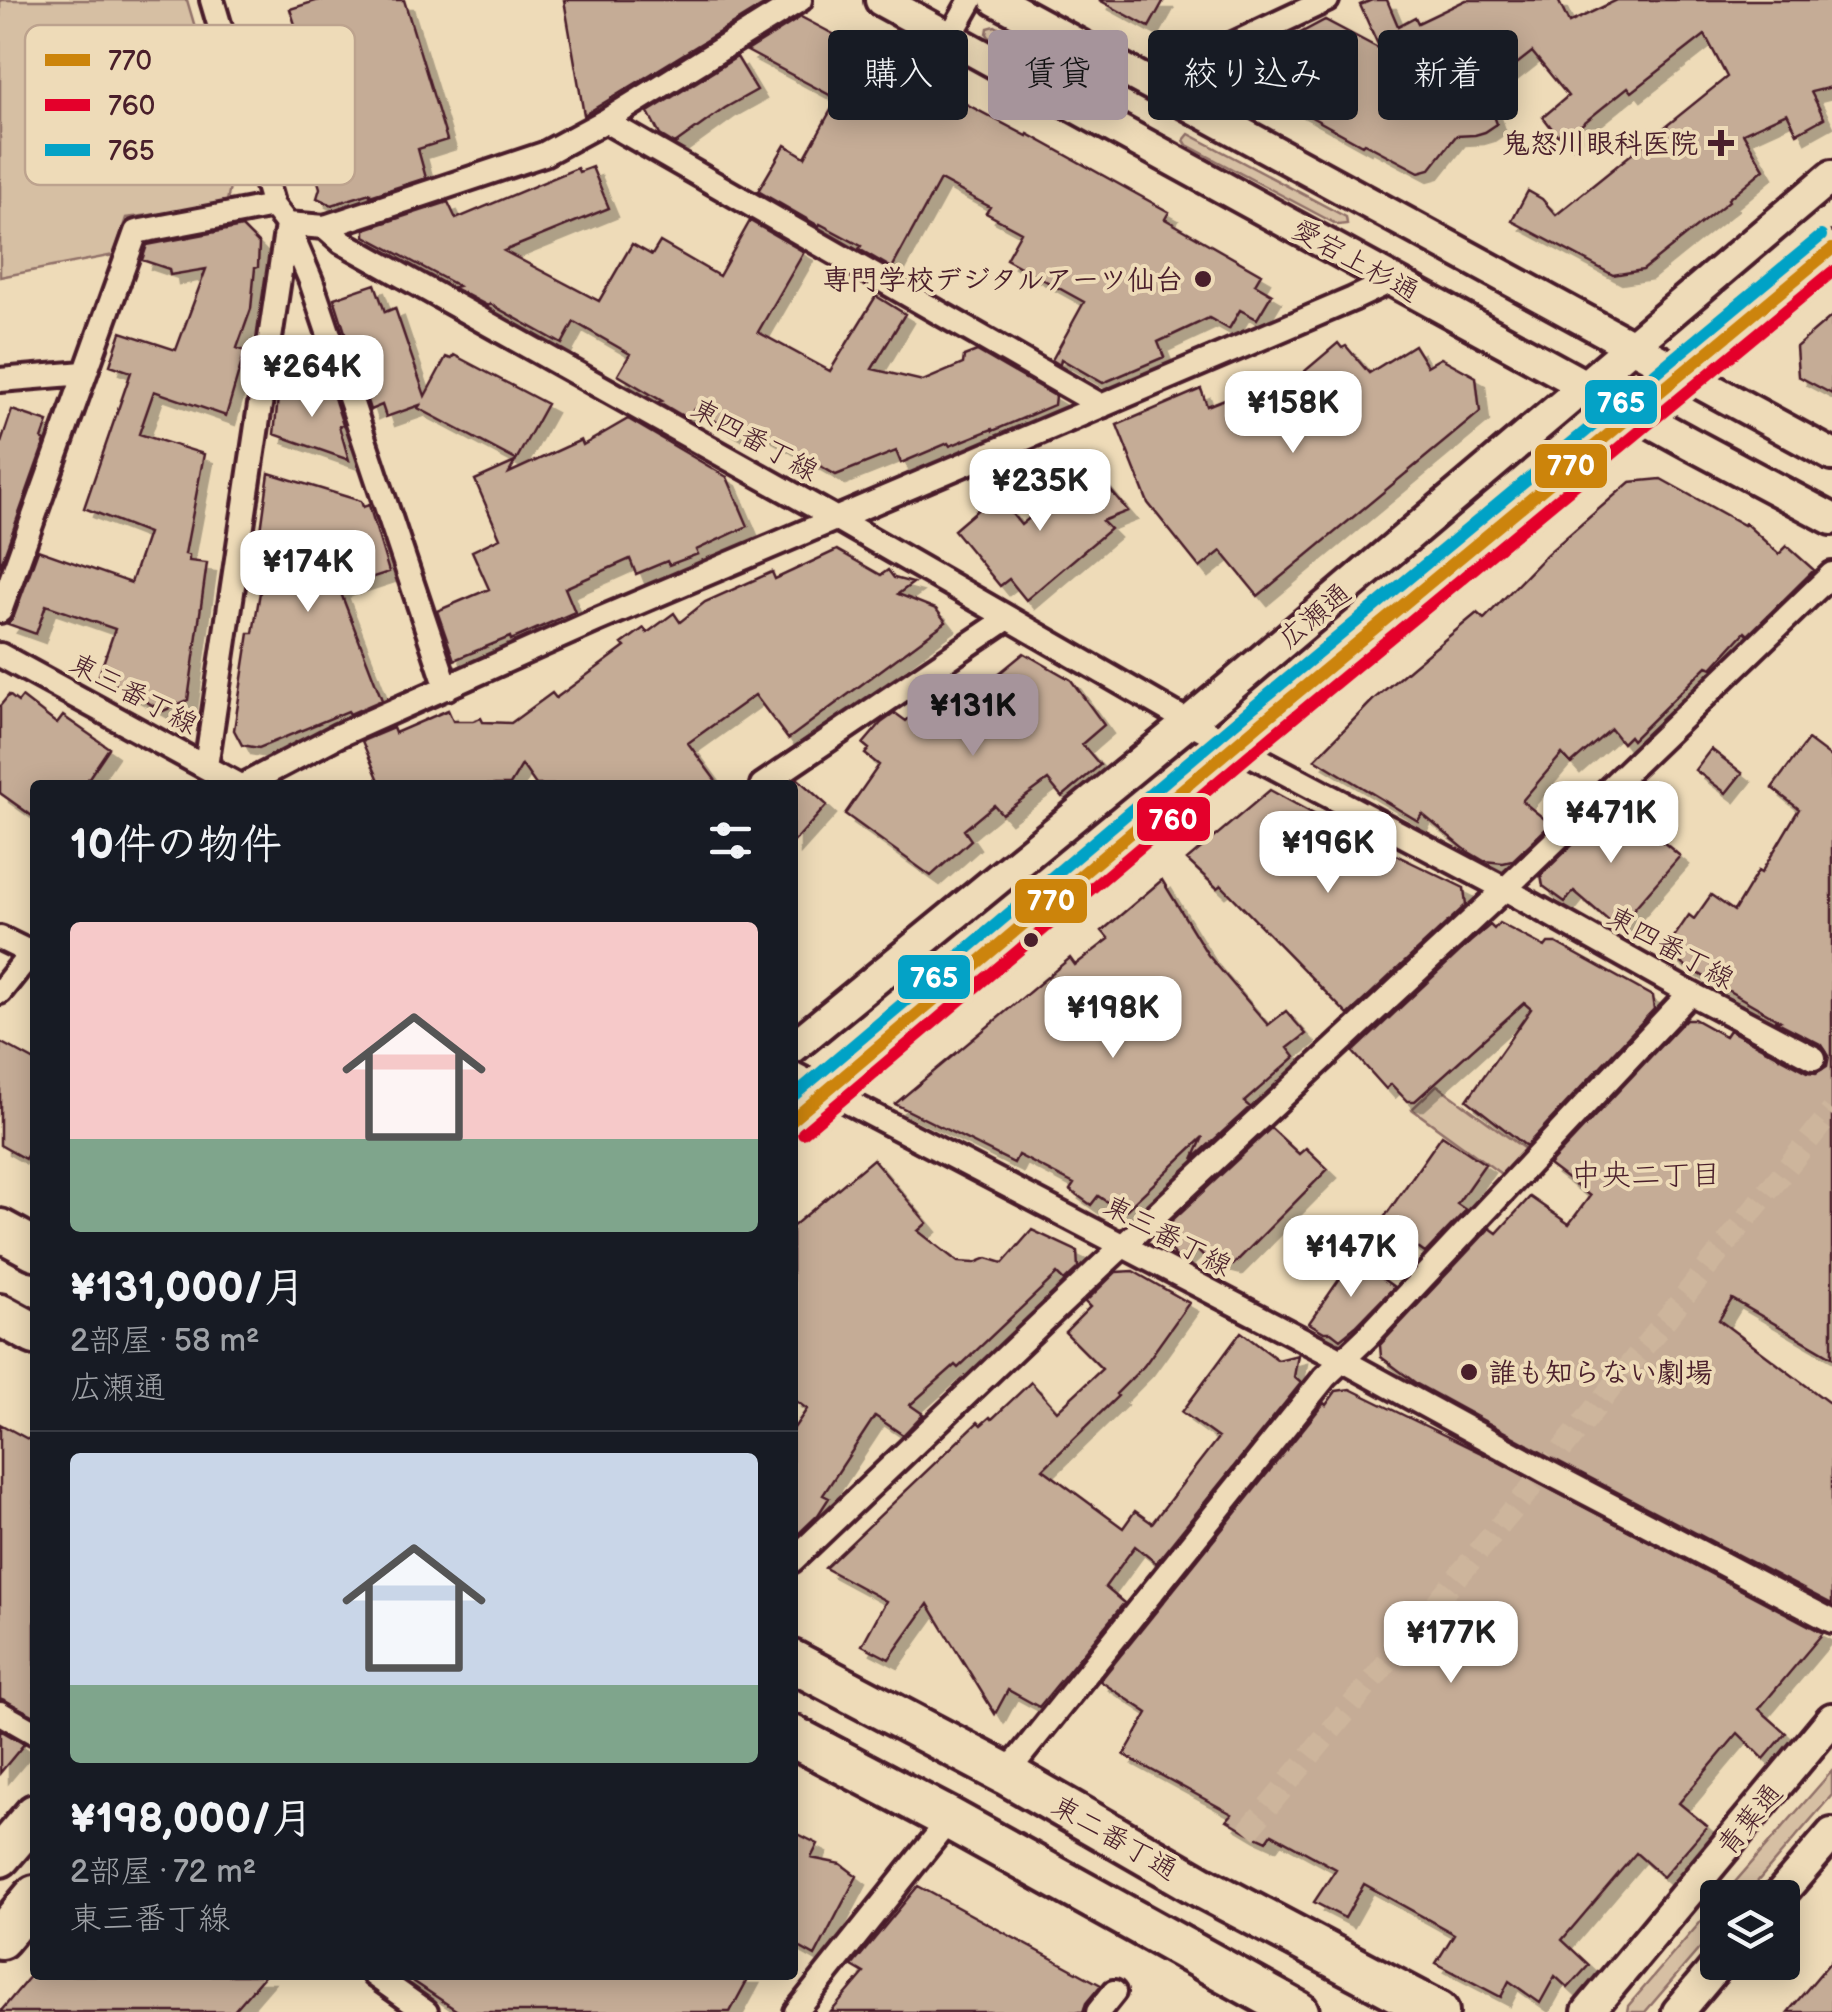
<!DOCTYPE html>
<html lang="ja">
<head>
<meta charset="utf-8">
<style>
  body { margin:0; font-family:"Balsamiq Sans","Klee One",sans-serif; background:#242831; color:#f1f3f6; height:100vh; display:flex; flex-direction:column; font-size:38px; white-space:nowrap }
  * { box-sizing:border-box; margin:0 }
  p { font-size:32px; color:#9ea1a6 }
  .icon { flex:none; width:55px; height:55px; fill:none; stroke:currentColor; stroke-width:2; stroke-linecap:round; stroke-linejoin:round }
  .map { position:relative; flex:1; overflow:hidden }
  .drawer { position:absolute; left:30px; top:780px; width:768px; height:1200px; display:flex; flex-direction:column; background:#171b24; border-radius:10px; box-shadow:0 5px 25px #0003 }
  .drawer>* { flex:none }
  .top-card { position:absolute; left:828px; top:30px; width:852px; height:90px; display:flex; gap:20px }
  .tools { position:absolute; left:1700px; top:1880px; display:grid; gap:20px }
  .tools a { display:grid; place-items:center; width:100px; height:100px; border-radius:10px; background:#171b24; box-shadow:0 5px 25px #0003; font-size:50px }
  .price { position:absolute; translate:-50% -85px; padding:0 22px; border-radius:20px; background:#fff; color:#222; font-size:32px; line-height:65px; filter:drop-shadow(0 2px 5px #0008) }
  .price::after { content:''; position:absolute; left:50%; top:60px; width:30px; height:22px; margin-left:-15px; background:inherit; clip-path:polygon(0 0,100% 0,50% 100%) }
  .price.current { background:#a6949b; color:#111 }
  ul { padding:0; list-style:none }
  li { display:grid; align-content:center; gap:20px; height:530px; padding:0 40px }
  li+li { border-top:2px solid #363941 }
  li span { display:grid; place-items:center; height:310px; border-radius:10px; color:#555 }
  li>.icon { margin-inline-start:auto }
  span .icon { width:180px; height:180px; fill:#fffc; stroke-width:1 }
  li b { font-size:42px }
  h2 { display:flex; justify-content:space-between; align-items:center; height:120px; padding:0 40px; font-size:42px }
  .tag { padding:0 35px; border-radius:10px; background:#171b24; box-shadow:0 5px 25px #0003; font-size:35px; line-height:90px }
  .tag.current { background:#a6949b; color:#111 }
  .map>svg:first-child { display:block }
  .green { fill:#d6bfa3; stroke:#906f67; stroke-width:2.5 }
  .building { fill:#c5ac96; stroke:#4a1f2b; stroke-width:2.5; filter:url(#shadow) }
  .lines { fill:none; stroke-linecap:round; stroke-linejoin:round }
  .street-tunnel { stroke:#cdb59c; stroke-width:22; stroke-dasharray:22 11; stroke-linecap:butt }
  .street-casing { stroke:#4a1f2b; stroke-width:30 }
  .secondary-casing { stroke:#4a1f2b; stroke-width:38 }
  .highway-casing { stroke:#4a1f2b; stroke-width:48 }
  .street { stroke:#eedbb8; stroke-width:22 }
  .secondary { stroke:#eedbb8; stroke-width:30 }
  .highway { stroke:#eedbb8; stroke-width:40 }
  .bus-1-casing { stroke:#eedbb8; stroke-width:20 }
  .bus-2-casing { stroke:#eedbb8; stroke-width:20 }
  .bus-3-casing { stroke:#eedbb8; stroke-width:20 }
  .bus-1 { stroke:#cc840b; stroke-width:12 }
  .bus-2 { stroke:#e4002b; stroke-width:12 }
  .bus-3 { stroke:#04a2c6; stroke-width:12 }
  .poi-dot { fill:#4a1f2b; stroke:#eedbb8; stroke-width:4 }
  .labels { text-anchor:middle; stroke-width:8; stroke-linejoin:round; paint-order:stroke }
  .poi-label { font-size:28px; font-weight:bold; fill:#4a1f2b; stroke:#eedbb8; text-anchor:end }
  .street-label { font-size:28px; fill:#4a1f2b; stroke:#eedbb8 }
  .neighbourhood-label { font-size:30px; fill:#4a1f2b; stroke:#eedbb8 }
  .key { fill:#eedbb8; stroke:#bda38e; stroke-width:2.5 }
  .key-label { font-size:28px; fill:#4a1f2b }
  .line-badge { stroke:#eedbb8; stroke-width:4 }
  .badge-label { font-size:28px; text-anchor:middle; font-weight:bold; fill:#fff }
</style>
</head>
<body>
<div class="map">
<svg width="1832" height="2012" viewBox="0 0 1832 2012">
  <defs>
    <filter id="shadow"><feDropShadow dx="9" dy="9" stdDeviation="0" flood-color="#0004"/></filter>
  </defs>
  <rect width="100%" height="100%" fill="#eedbb8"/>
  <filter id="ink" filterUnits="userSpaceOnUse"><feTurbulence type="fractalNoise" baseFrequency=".01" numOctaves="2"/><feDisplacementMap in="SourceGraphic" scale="20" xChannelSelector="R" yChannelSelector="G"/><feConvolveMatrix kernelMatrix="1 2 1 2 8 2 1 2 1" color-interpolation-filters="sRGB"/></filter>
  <g filter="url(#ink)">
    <!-- green -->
    <path class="green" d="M0,0H187L235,163L226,206L126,218L114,255L0,277Z
      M995,26L1096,81L1099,89L1092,92L989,37L987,34L988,28Z
      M1189,134L1346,217L1347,224L1338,225L1187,145L1184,140Z
      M1429,560L1430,561L1259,704L1254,703V696L1344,622Z
      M1437,1085L1526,1150L1504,1176L1412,1109Z
      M1832,1771V1795L1744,1897H1722Z
      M1717,1903V1928L1645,2012H1627L1628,2006Z"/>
    <!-- building -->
    <path class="building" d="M319,0H404L447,140L418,149L426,178L370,196V193L332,205L317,198L320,188L305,139L335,130L318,71L287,81L274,42L298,34L290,9Z
      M564,0H769L770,1L584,115Z
      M1099,0H1164L1149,27Z
      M1372,0H1387L1398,26L1415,17L1418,23L1466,0H1558L1569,23L1617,0H1832V87L1811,92L1824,118L1797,133L1787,113L1743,133L1764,169L1728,199L1729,201L1643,270L1613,275L1512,221L1528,191L1542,199L1556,215L1727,77L1705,35L1632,92L1628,87L1564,139L1560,133L1558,136L1543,117L1568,96L1532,52L1490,85L1481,78L1497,124L1485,132L1475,135L1456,136L1430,169L1419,172L1364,143L1362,145L1268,93L1295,36L1325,20L1380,49L1360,5Z
      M801,17L1027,136L1028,134L1169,212L1165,219L1261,274L1255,284L1272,294L1257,319L1240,310L1229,329L1209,318L1158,342L1164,357L1103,383L1061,359L1060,365L1052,360L1084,302L1006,259L1021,232L986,213L990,207L940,180L892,268L859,249L861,246L820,224L819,226L758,191L785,145L805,157L837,99L747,51Z
      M737,57L757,90L725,108L675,144L660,135L648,112Z
      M592,167L609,208L504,251L599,301L632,244L652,255L660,242L719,276L750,221L804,252L758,332L830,371L876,296L905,314L872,369L923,381L963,364L964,356L977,351L1055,396L1054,405L993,431L992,429L950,446L948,443L901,463L896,451L836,475L740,419L733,431L694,409L688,419L659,402L662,401L618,375L630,354L574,322L562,344L490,304L488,306L456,289L454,287L458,286L365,236V229L448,202L456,219L577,168L579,172Z
      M242,227L259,244L258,267L255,268L251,309L237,348L245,351L226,416L154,391L139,434L204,454L185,554L189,555V561L207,563L188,700L163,711L99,675L115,629L46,605L36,634L8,624L14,616L38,550L131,583L148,533L84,508L131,372L110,365L121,332L176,350L206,269L170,275L169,269L142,260L147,245Z
      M375,284L385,312L395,308L425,396L446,357L451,359L454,355L547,404L516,460L418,408L420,405L386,417L382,405L370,410L334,298Z
      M1832,316V394L1798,376L1796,347Z
      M1338,343L1342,348L1346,346L1369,373L1414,345L1427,366L1441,358L1476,377L1480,412L1258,596L1221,551L1200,568L1148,503L1117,425L1201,389L1207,406L1257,386L1265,405Z
      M329,382L343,425L339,426L349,460L274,434L278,398Z
      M12,410L48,422L42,439L45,441L0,567V446Z
      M628,419L727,477L748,526L696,550L698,554L669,565L667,561L636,574L630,559L565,588L575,612L511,640L510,637L454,660L437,611L489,589L472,551L500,538L475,480L515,462L509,473L581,440L583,445Z
      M1091,467L1128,511L1102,521L1110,529L1026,600L1009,579L1000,586L954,530L996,494L1021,525Z
      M269,473L361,501L363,507L369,505L389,572L339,588L382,700L350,714L348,711L259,748L242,745L234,730L249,633H253L270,534L261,531Z
      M1661,479L1744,525L1745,523L1779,554L1787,546L1814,570L1748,635L1745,632L1712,668L1707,666L1632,740L1629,736L1622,743L1611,729L1571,764L1562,754L1522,801L1551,824L1512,861L1503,863L1484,861L1467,851L1422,814L1418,821L1315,759L1373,700L1413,666L1477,613L1484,619L1547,554L1630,482Z
      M837,550L881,575L888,570L894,578L913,583L898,594L936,609L946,622L788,739L755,695L688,743L719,785H536L522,765L510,785H381L362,741L393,728L395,733L448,710L453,721H473L481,718L483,722L511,723L552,693L556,698L625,647L622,644L644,628L647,633L674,613L680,622L705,602L772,572L775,579Z
      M1024,653L1071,680L1104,725L1082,744L1100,765L1062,797L1048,780L1002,814L994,805L964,830L971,840L931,876L845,814L879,765L865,754L869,749L863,744L881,723L895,713L906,721L958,676L974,694Z
      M9,695L18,702L22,697L57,724L63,716L109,748L84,785H35V818L0,793V706Z
      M1808,740L1832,758V1357L1732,1299L1719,1320L1832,1405V1604L1552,1458L1417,1384L1381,1357L1380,1345L1490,1228L1497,1233L1530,1197L1569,1224L1590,1196L1549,1165L1686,1019H1694L1725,1036L1729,1030L1808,1072L1816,1073L1827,1066L1829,1056L1822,1045L1774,1020H1779L1684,965L1665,950L1689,915L1694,919L1711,895L1734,911L1758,871L1761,873L1799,809L1772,788Z
      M1711,749L1742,773L1726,793L1695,770Z
      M798,779L827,805L792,844V782Z
      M1270,790L1394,858L1396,855L1464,888L1466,905L1348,1015L1221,885L1217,888L1187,860Z
      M1616,803L1680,856L1617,928L1574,891L1565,902L1543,886L1541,875Z
      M1162,880L1208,955L1268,1025L1286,1011L1306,1034L1288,1048L1295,1057L1244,1102L1250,1107L1193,1159L1203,1137L1123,1213L1098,1196L1091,1205L1070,1190L1074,1184L1018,1155L1014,1163L895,1104L1070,958L1075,965L1109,939L1102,931Z
      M1499,923L1545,947L1548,943H1556L1652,996L1654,1009L1526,1146L1467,1100L1531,1009L1524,1003L1415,1101H1407L1391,1084L1386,1089L1353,1052L1470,942L1490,925L1494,929Z
      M0,1042L35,1061V1141L25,1159L0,1145Z
      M1271,1128L1299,1154L1306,1148L1328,1169L1233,1265L1205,1258L1194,1247L1181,1259L1175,1256L1165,1243V1227Z
      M1442,1135L1485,1164L1457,1204L1466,1210L1425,1253L1381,1222Z
      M873,1159L927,1223L918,1231L958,1262L975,1263L987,1258L1003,1263L1032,1230L1077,1251L1078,1268L1064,1281L1057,1274L958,1368L955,1365L910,1405L923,1414L903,1435L875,1416L823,1495L829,1498L818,1515L792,1540V1431L807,1409L792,1398V1227Z
      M1354,1258L1394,1287L1356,1326L1340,1339L1331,1332H1324L1309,1323Z
      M1133,1271L1189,1303L1144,1366L1116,1394L1118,1396L1043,1469L1123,1528L1135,1511L1152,1523L1218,1438L1182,1412L1241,1332L1278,1360L1298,1355L1294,1377L1301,1383L1156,1563L1135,1546L1105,1587L1124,1603L1039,1707L1008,1690L995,1714L928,1604L889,1659L862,1645L886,1601L825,1568L978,1422L981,1425L990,1417L992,1419L1031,1382L1057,1411L1102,1369L1065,1332L1090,1307L1085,1302L1116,1272Z
      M1350,1389L1491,1458L1823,1633L1759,1709L1786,1733L1764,1759L1738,1733L1679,1803L1707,1826L1663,1877L1636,1853L1562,1940L1589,1965L1568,1988L1555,1976L1540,2003L1509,1981L1501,1997L1436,1963L1454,1934L1364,1884L1345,1918L1314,1902L1336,1869L1272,1834L1267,1841L1247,1832L1227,1820L1232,1814L1124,1755L1148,1713L1100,1681L1324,1403L1326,1405L1336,1391Z
      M0,1424L35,1443V1716L0,1698Z
      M0,1730L24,1744L0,1773Z
      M792,1831L818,1844L811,1858L841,1864L857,1876L815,1956L792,1943Z
      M918,1886L1101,1985L1086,2003L1083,2012H831L864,1973L852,1966Z
      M1832,1960V2012H1788Z
      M31,1975H265L233,2012H0Z
      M404,1975H750L730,2012H459Z"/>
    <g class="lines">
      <!-- street-tunnel -->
      <path class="street-tunnel" d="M1247,1832L1545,1471L1832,1111"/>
      <defs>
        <path id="street" d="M212,0L273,206L287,224L311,281L447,688
          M950,37L971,0
          M1148,84L1327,0
          M605,121L1102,406
          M287,224L325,227L342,242L835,518L1189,722L1505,889L1690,993L1814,1058
          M325,227L544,154L605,121L800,0
          M0,380L84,373
          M0,611L136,232L273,206
          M0,655L238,785
          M206,766L287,225
          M244,785L337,736L595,621L1353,299L1393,280
          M762,785L1008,618
          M0,938L35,955
          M0,992L35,948
          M792,1073L1342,1360L1545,1471L1832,1621
          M792,1561L1099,1268L1505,889L1832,574
          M0,1713L35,1733
          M1006,1774L1325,1377L1367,1337L1690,993
          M374,1975L426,2012
          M796,2012L950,1819
          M1098,2012L1114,1992"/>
        <path id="secondary" d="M881,0L1693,445L1832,519
          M996,0L1832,455
          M792,1048L1189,722L1832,176
          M792,1120L1262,722L1832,249
          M1777,1898L1832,1834
          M1588,2012L1832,1719
          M1678,2012L1720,1962"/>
        <path id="highway" d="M0,1230L35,1249
          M0,1315L35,1334
          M792,1661L1006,1774L1202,1887L1438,2012
          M792,1736L950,1819L1298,2012
          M0,1856L35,1815
          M0,1938L35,1896"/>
      </defs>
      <!-- street casing -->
      <use href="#street" class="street-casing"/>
      <!-- secondary casing -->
      <use href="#secondary" class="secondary-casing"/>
      <!-- highway casing -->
      <use href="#highway" class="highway-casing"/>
      <!-- street -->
      <use href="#street" class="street"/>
      <!-- secondary -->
      <use href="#secondary" class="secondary"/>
      <!-- highway -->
      <use href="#highway" class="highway"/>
      <defs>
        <path id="bus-1" d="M792,1120L1262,722L1832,249"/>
        <path id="bus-2" d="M803,1133L1273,735L1832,272"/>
        <path id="bus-3" d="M792,1097L1251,709L1821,236"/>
      </defs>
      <!-- bus-1 casing -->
      <use href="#bus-1" class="bus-1-casing"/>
      <!-- bus-2 casing -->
      <use href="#bus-2" class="bus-2-casing"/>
      <!-- bus-3 casing -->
      <use href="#bus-3" class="bus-3-casing"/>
      <!-- bus-1 -->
      <use href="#bus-1" class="bus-1"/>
      <!-- bus-2 -->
      <use href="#bus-2" class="bus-2"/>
      <!-- bus-3 -->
      <use href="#bus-3" class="bus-3"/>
    </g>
  </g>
  <!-- markers -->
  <g class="poi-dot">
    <path d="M1716 128h10v10h10v10h-10v10h-10v-10h-10v-10h10z"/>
    <circle cx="1203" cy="279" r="10"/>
    <circle cx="1031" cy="940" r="9"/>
    <circle cx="1469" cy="1372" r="10"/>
  </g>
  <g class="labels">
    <!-- poi labels -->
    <g class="poi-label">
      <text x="1698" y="153">鬼怒川眼科医院</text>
      <text x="1183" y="289">専門学校デジタルアーツ仙台</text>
      <text x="1489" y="1382" text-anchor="start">誰も知らない劇場</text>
    </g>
    <!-- street labels -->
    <g class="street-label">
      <text transform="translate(1356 260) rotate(29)" y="10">愛宕上杉通</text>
      <text transform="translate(755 439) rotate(29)" y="10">東四番丁線</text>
      <text transform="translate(1314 615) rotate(-40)" y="10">広瀬通</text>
      <text transform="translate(134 693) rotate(28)" y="10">東三番丁線</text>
      <text transform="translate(1671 947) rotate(29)" y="10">東四番丁線</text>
      <text transform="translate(1168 1235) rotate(28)" y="10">東三番丁線</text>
      <text transform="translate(1749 1819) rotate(-50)" y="10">青葉通</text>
      <text transform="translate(1115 1837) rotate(30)" y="10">東二番丁通</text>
    </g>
    <!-- neighbourhood labels -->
    <g class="neighbourhood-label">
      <text x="1646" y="1185">中央二丁目</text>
    </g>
  </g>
  <!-- legend -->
  <rect x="25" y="25" width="330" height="160" rx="15" class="key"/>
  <rect x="45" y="54" width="45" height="12" fill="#cc840b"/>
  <rect x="45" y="99" width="45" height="12" fill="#e4002b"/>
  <rect x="45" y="144" width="45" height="12" fill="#04a2c6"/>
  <g class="key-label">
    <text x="108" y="70">770</text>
    <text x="108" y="115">760</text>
    <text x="108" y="160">765</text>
  </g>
  <g class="line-badge">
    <rect x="1583" y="378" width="76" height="48" rx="10" fill="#04a2c6"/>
    <rect x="1533" y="442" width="76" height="48" rx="10" fill="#cc840b"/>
    <rect x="1135" y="795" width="77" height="48" rx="10" fill="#e4002b"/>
    <rect x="1013" y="877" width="76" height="48" rx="10" fill="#cc840b"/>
    <rect x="896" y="953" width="76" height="48" rx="10" fill="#04a2c6"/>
  </g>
  <g class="badge-label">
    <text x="1621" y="412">765</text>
    <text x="1571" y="475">770</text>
    <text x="1173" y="829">760</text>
    <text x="1051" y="910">770</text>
    <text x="934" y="987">765</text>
  </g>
</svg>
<div class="tools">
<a><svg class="icon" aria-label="layers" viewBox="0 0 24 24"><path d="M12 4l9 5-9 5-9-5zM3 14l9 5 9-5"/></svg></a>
</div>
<b class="price" style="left:312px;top:420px">¥264K</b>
<b class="price" style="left:1293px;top:456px">¥158K</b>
<b class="price" style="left:1040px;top:534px">¥235K</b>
<b class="price" style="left:308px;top:615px">¥174K</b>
<b class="price current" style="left:973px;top:759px">¥131K</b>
<b class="price" style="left:1611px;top:866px">¥471K</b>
<b class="price" style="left:1328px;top:896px">¥196K</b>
<b class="price" style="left:1113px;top:1061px">¥198K</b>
<b class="price" style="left:1351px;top:1300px">¥147K</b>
<b class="price" style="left:1451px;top:1686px">¥177K</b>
<div class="top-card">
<a class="tag">購入</a>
<a class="tag current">賃貸</a>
<a class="tag">絞り込み</a>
<a class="tag">新着</a>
</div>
<section class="drawer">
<h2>10件の物件<svg class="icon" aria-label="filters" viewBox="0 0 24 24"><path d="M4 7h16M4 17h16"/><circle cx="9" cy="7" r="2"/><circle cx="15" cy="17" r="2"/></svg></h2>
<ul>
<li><span style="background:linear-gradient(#f6c9c9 70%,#7fa58c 0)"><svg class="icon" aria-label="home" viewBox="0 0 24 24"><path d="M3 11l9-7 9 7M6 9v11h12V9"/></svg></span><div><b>¥131,000/月</b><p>2部屋 · 58 m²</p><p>広瀬通</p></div></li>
<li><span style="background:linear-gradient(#c9d6e8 75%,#7fa58c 0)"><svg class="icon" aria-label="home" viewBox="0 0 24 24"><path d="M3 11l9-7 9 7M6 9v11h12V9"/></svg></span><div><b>¥198,000/月</b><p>2部屋 · 72 m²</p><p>東三番丁線</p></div></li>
</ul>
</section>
</div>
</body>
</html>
